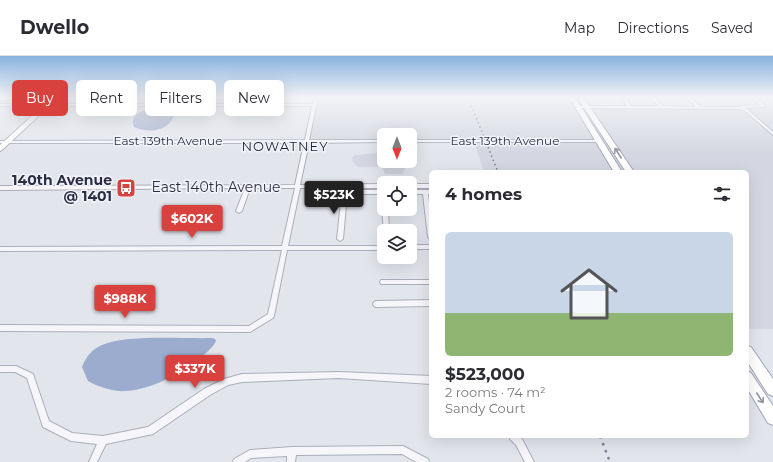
<!DOCTYPE html>
<html lang="en">
<head>
<meta charset="utf-8">
<style>
  body { margin:0; font-family:Montserrat,sans-serif; background:#f7f7f7; color:#2b2b33; height:100vh; display:flex; flex-direction:column; font-size:15px; white-space:nowrap }
  * { box-sizing:border-box; margin:0 }
  p { font-size:13px; color:#7c7c81 }
  .icon { flex:none; width:22px; height:22px; fill:none; stroke:currentColor; stroke-width:2; stroke-linecap:round; stroke-linejoin:round }
  .map { position:relative; flex:1; overflow:hidden }
  .side { position:absolute; left:429px; top:114px; width:320px; height:268px; display:flex; flex-direction:column; background:#fff; border-radius:6px; box-shadow:0 4px 16px #0002 }
  .side>* { flex:none }
  .banner { position:absolute; left:12px; top:24px; width:357px; height:36px; display:flex; gap:8px }
  .needle { width:26px; rotate:180deg }
  .fabs { position:absolute; left:377px; top:72px; display:grid; gap:8px }
  .fabs a { display:grid; place-items:center; width:40px; height:40px; border-radius:6px; background:#fff; box-shadow:0 4px 16px #0002; font-size:20px }
  .price { position:absolute; translate:-50% -34px; padding:0 9px; border-radius:4px; background:#d9413f; color:#fff; font-size:13px; line-height:26px; filter:drop-shadow(0 1px 2px #0008) }
  .price::after { content:''; position:absolute; left:50%; top:24px; width:12px; height:9px; margin-left:-6px; background:inherit; clip-path:polygon(0 0,100% 0,50% 100%) }
  .price.selected { background:#222; color:#fff }
  ul { padding:0; list-style:none }
  li { display:grid; align-content:center; gap:8px; height:212px; padding:0 16px }
  li span { display:grid; place-items:center; height:124px; border-radius:6px; color:#555 }
  li>.icon { margin-inline-start:auto }
  span .icon { width:72px; height:72px; fill:#fffc; stroke-width:1 }
  li b { font-size:17px }
  h2 { display:flex; justify-content:space-between; align-items:center; height:48px; padding:0 16px; font-size:17px }
  .pill { padding:0 14px; border-radius:6px; background:#fff; box-shadow:0 4px 16px #0002; font-size:14px; line-height:36px }
  .pill.selected { background:#d9413f; color:#fff }
  header { display:flex; align-items:center; gap:24px; box-sizing:border-box; height:56px; padding:0 20px; background:#fff; border-bottom:1px solid #e1e1e2 }
  header strong { font-size:19px }
  nav { display:flex; gap:22px; margin-inline-start:auto; font-size:14px }
  .map>svg:first-child { display:block }
  .built { fill:#d4d7e1 }
  .water { fill:#9bacce }
  .lines { fill:none; stroke-linecap:round; stroke-linejoin:round }
  .street-casing { stroke:#aaaeba; stroke-width:2 }
  .secondary-casing { stroke:#aaaeba; stroke-width:2 }
  .primary-casing { stroke:#a1a6b9; stroke-width:2 }
  .street { fill:#f6f6fa; fill-rule:evenodd }
  .secondary { fill:#fff; fill-rule:evenodd }
  .primary { fill:#fff; fill-rule:evenodd }
  .rail-far1 { stroke:#7a8197; stroke-width:1.5; stroke-dasharray:1.5 3; stroke-linecap:butt }
  .rail { stroke:#7a8197; stroke-width:2.5; stroke-dasharray:2.5 5; stroke-linecap:butt }
  .oneway { stroke:#9497a2 }
  .labels { text-anchor:middle; stroke-width:3; stroke-linejoin:round; paint-order:stroke }
  .far-street-label { font-size:12px; fill:#292f45; stroke:#f3f4f9 }
  .far-neighbourhood-label { font-size:13px; letter-spacing:1px; fill:#1b2036; stroke:#f3f4f9 }
  .poi-label { font-size:14px; font-weight:bold; fill:#292f45; stroke:#f3f4f9; text-anchor:end }
  .street-label { font-size:14px; fill:#292f45; stroke:#f3f4f9 }
</style>
</head>
<body>
<header>
<strong>Dwello</strong>
<nav><a>Map</a><a>Directions</a><a>Saved</a></nav>
</header>
<div class="map">
<svg width="773" height="406" viewBox="0 0 773 406">
  <rect width="100%" height="100%" fill="#e2e5ec"/>
  <!-- built -->
  <path class="built" d="M318,41H569L596,84L410,83V79H384V83H310Z
    M773,49V76L749,54L744,52H766V50Z
    M581,53H586L627,116H621Z
    M590,53H740L745,54L773,80V273H747V116H633Z
    M380,86H384V105H410L411,106L406,109L403,118H385L382,111H358L353,106L352,101L355,99L379,97Z
    M474,86L597,87L616,116H484Z"/>
  <!-- water -->
  <path class="water" d="M151,52L169,53L174,60C168,76 148,77 134,71C129,60 142,54 151,52Z
    M213,282L216,284C215,294 181,316 171,321C158,328 141,334 126,335C113,336 99,331 88,325L82,311C86,301 92,293 102,289C127,278 184,283 213,282Z"/>
  <g class="lines">
    <defs>
      <path id="street" d="M40,41H44L40,44H0V42H39Z
        M79,41H118L116,42L54,44L52,43L54,42Z
        M132,41L266,42L278,41L276,44H275L134,42Z
        M314,41H318L309,84H384V86L309,87L300,129L384,128V132H300L288,190H384V194H287L274,260L273,262L250,276L0,275V269L249,270L268,258L282,194L0,195V191L282,190L295,132H250L242,155L239,157L236,155L245,132L0,134V130L295,129L304,87H0V85L305,84L312,50H0V48H313Z
        M621,41H625L631,50H658L650,41H654L663,50L696,51L686,41H690L701,51H739L741,50L760,49L751,41H755L765,49V51L744,52L747,53L773,76V79L745,55L740,53L578,52L576,51L578,50H627Z
        M410,84H599L601,85L599,86H410Z
        M410,128H431V132H410Z
        M345,134H384V138H347L343,183L340,185L337,183L342,136Z
        M410,134H431V138H428L431,161V183L428,181L423,138H410Z
        M384,151V153H388L389,175H384V176L382,153Z
        M410,189H431V193H410Z
        M381,224H431V228H381L380,226Z
        M431,244V250L376,251L374,250L373,248L374,246L376,245Z
        M0,310H16L33,318L49,365L72,377L103,380L148,371L204,333L224,323L242,318L339,316L431,320V328L339,322L242,326L228,329L210,339L153,378L106,388L97,406H89L97,388L71,385L43,371L27,322L15,316H0Z
        M509,380H519L522,383L534,406H525L516,389L510,383Z
        M403,390L428,403L429,406H416L402,398L296,399L295,406H287V400L251,402L245,406H233L234,403L250,394L292,391Z"/>
      <path id="secondary" d="M53,41H59L2,94L0,95V89Z"/>
      <path id="primary" d="M569,41H575L622,116H614Z
        M577,41H583L634,116H626Z
        M747,290L751,291L773,323V340L768,338L747,305Z
        M747,315L751,317L773,350V369L768,367L747,332Z"/>
    </defs>
    <!-- street casing -->
    <use href="#street" class="street-casing"/>
    <!-- secondary casing -->
    <use href="#secondary" class="secondary-casing"/>
    <!-- primary casing -->
    <use href="#primary" class="primary-casing"/>
    <!-- street -->
    <use href="#street" class="street"/>
    <!-- secondary -->
    <use href="#secondary" class="secondary"/>
    <!-- primary -->
    <use href="#primary" class="primary"/>
    <!-- rail-far1 -->
    <path class="rail-far1" d="M468,41L498,116"/>
    <!-- rail -->
    <path class="rail" d="M600,380L610,406"/>
  </g>
  <!-- one-way arrows -->
  <defs><path id="oneway-shaft" d="M-6 0H5M1.5-3L5.5 0L1.5 3" fill="none" stroke-width="1.6" stroke-linecap="round" stroke-linejoin="round"/></defs>
  <g class="oneway">
    <use href="#oneway-shaft" transform="translate(618 97) rotate(-123)"/>
    <use href="#oneway-shaft" transform="translate(760 342) rotate(57)"/>
  </g>
  <!-- sky -->
  <linearGradient id="sky" x2="0" y2="1"><stop stop-color="#89b1de"/><stop offset="0.42" stop-color="#f2f3f6"/><stop offset="1" stop-color="#f2f3f6" stop-opacity="0"/></linearGradient>
  <rect width="773" height="98" fill="url(#sky)"/>
  <!-- icons -->
  <defs>
    <symbol id="bus-square" viewBox="-11 -11 22 22"><rect x="-9" y="-9" width="18" height="18" rx="4" fill="#d9413f" stroke="#f3f4f9"/><path d="M-5-6H5V4H4V6H2V4H-2V6H-4V4H-5ZM-3.5-4V0h7V-4ZM-3.5 1.2v1.5H-2V1.2ZM2 1.2v1.5H3.5V1.2Z" fill="#fff"/></symbol>
  </defs>
  <g fill-rule="evenodd">
    <use href="#bus-square" x="115" y="121" width="22" height="22"/>
  </g>
  <g class="labels">
    <!-- far-street labels -->
    <g class="far-street-label">
      <text x="168" y="89">East 139th Avenue</text>
      <text x="505" y="89">East 139th Avenue</text>
    </g>
    <!-- far-neighbourhood labels -->
    <g class="far-neighbourhood-label">
      <text x="285" y="95">NOWATNEY</text>
    </g>
    <!-- poi labels -->
    <g class="poi-label">
      <text x="112" y="129">140th Avenue<tspan x="112" dy="16">@ 1401</tspan></text>
    </g>
    <!-- street labels -->
    <g class="street-label">
      <text x="216" y="136">East 140th Avenue</text>
    </g>
  </g>
</svg>
<div class="fabs">
<a><svg class="needle" viewBox="-14 -14 28 28"><path d="M0-13l5 13h-10z" fill="#e53935"/><path d="M0 13l5-13h-10z" fill="#7c7c81"/></svg></a>
<a><svg class="icon" aria-label="locate" viewBox="0 0 24 24"><circle cx="12" cy="12" r="6"/><path d="M12 2v4M12 18v4M2 12h4M18 12h4"/></svg></a>
<a><svg class="icon" aria-label="layers" viewBox="0 0 24 24"><path d="M12 4l9 5-9 5-9-5zM3 14l9 5 9-5"/></svg></a>
</div>
<b class="price selected" style="left:334px;top:159px">$523K</b>
<b class="price" style="left:192px;top:183px">$602K</b>
<b class="price" style="left:125px;top:263px">$988K</b>
<b class="price" style="left:195px;top:333px">$337K</b>
<div class="banner">
<a class="pill selected">Buy</a>
<a class="pill">Rent</a>
<a class="pill">Filters</a>
<a class="pill">New</a>
</div>
<section class="side">
<h2>4 homes<svg class="icon" aria-label="filters" viewBox="0 0 24 24"><path d="M4 7h16M4 17h16"/><circle cx="9" cy="7" r="2"/><circle cx="15" cy="17" r="2"/></svg></h2>
<ul>
<li><span style="background:linear-gradient(#c9d6e8 65%,#8fb573 0)"><svg class="icon" aria-label="home" viewBox="0 0 24 24"><path d="M3 11l9-7 9 7M6 9v11h12V9"/></svg></span><div><b>$523,000</b><p>2 rooms · 74 m²</p><p>Sandy Court</p></div></li>
</ul>
</section>
</div>
</body>
</html>
